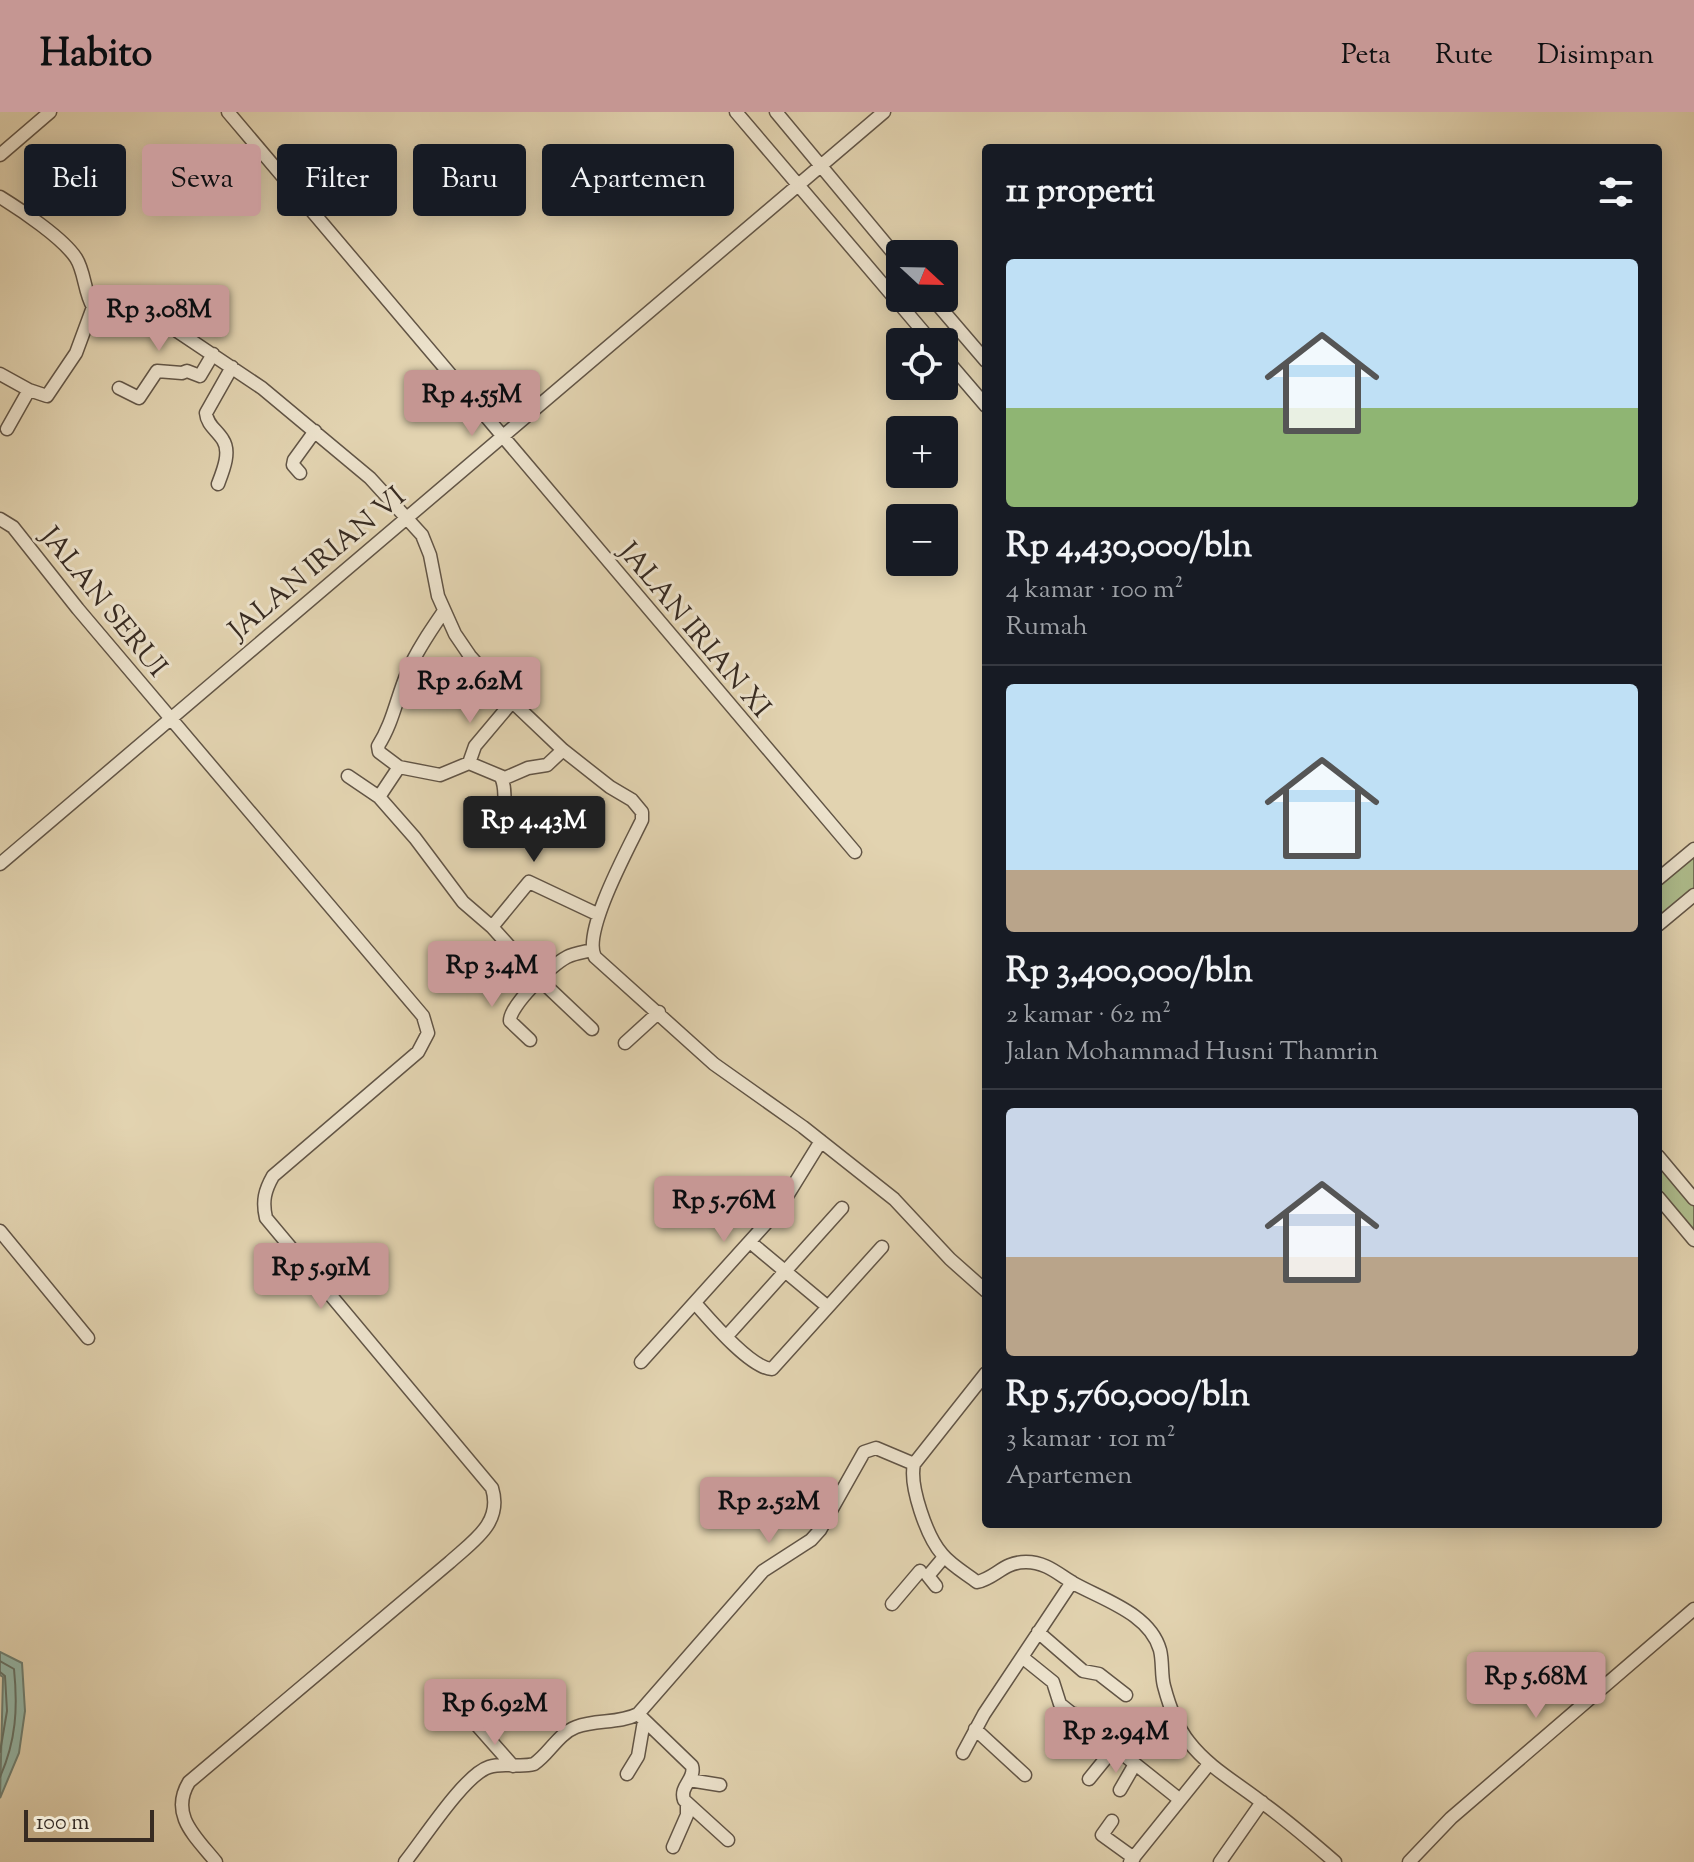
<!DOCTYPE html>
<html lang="id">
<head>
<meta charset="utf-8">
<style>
  body { margin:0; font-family:"Sorts Mill Goudy",serif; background:#20242c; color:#f1f3f6; height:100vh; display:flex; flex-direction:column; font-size:30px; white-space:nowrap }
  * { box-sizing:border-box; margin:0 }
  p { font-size:26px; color:#9ea1a6 }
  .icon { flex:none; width:44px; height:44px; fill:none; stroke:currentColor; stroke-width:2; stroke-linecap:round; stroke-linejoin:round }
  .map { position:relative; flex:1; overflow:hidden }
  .sheet { position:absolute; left:982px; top:32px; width:680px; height:1384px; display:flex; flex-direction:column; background:#171b24; border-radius:8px; box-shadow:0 4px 20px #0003 }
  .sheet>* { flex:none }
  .top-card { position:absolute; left:24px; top:32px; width:760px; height:72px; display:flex; gap:16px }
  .needle { width:52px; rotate:112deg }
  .fabs { position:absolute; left:886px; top:128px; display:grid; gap:16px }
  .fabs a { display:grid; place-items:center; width:72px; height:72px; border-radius:8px; background:#171b24; box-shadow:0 4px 20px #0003; font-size:40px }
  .scale { position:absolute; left:24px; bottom:20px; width:130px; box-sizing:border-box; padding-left:8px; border:4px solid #372b22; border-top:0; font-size:22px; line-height:28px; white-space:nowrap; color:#372b22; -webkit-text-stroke:6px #ece2cc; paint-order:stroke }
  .price { position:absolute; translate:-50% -68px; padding:0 18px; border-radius:8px; background:#c59692; color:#111; font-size:26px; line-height:52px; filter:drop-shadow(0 2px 4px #0008) }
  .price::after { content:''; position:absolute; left:50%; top:48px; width:24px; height:18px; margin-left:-12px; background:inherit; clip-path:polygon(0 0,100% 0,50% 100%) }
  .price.current { background:#222; color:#fff }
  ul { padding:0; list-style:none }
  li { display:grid; align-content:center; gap:16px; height:424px; padding:0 24px }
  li+li { border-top:2px solid #363941 }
  li span { display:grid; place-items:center; height:248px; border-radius:8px; color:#555 }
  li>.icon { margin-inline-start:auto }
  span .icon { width:144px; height:144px; fill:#fffc; stroke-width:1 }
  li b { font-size:34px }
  h2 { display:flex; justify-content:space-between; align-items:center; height:96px; padding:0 24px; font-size:34px }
  .pill { padding:0 28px; border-radius:8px; background:#171b24; box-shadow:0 4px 20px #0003; font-size:28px; line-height:72px }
  .pill.current { background:#c59692; color:#111 }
  header { display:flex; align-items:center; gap:48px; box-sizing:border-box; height:112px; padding:0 40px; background:#c59692; color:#111 }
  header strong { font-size:38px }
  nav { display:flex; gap:44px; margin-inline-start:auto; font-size:28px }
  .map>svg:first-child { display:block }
  .green { fill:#afbe8e; stroke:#737458; stroke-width:2 }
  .water { fill:#95b8a9; stroke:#6f8073; stroke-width:2 }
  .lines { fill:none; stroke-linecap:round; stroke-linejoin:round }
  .shore { stroke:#667266; stroke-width:2 }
  .minor-casing { stroke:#625546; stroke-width:15 }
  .minor { stroke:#ece2cc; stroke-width:12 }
  .labels { text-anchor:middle; stroke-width:6; stroke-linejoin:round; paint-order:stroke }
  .street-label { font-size:28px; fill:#372b22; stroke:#ece2cc }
</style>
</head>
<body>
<header>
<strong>Habito</strong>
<nav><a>Peta</a><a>Rute</a><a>Disimpan</a></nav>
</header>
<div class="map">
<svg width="1694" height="1750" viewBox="0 0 1694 1750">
  <rect width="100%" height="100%" fill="#e2d3b0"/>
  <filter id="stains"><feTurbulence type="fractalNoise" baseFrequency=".0025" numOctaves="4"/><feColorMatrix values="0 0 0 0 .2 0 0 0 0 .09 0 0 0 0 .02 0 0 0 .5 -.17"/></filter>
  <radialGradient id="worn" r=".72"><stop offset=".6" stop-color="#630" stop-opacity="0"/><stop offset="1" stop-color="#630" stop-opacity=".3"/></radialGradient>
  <!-- green -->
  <path class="green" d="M1694,737V782L1658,812V767Z
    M1658,1044L1694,1087V1128L1658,1085Z"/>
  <!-- water -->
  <path class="water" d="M0,1540L22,1551L25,1599L19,1641L0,1686L3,1565L0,1563Z"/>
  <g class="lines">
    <!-- shore -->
    <path class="shore" d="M0,1549L14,1557C18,1596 16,1629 0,1665
      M0,1560L5,1564L7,1599L0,1640"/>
    <defs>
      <path id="minor" d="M228,0L855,740
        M736,0L932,230
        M776,0L900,149
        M0,43L50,0
        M0,85C21,98 63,126 76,146C85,160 84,180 93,195L114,206L171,215L262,276L370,366L422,423L430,443L438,484L455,522L470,544L502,580L563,638L610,675L632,688L642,700V708C629,735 582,820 595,845L714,952L803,1015L894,1087L950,1147L986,1179
        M932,186L986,249
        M944,245L986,294
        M0,262L29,278L47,284L76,241L93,195
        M119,276L139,286L157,259L182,261L187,259L200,264L213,242
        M7,317L29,278
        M300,361L293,353L294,348L315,319
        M218,372C223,359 231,340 223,328C217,318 207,313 206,301L232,255
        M0,407L13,415L78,497L423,904L428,921L418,940L273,1064C265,1078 262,1089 266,1106L492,1376C503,1411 473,1429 450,1450L189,1670C169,1703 196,1725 216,1750
        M444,499C431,518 417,538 408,559C397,584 393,611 378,634L379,640L399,655L379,685L415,726L463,790L492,815L536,864L592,917
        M469,651L475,634L512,590
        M399,655L440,663L469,651L505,666L528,656L547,653L563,638
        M348,664L379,685
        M501,665C509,682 498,692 514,704L529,695L560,721
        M0,752L884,0
        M1658,767L1694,737
        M1658,813L1694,783
        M492,815L529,770L599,803
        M455,847L472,854L536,864
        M530,928L510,909C509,894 552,853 567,845C574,841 584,840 592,838
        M625,931L659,900
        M1658,1044L1694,1087
        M1658,1085L1694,1128
        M0,1119L88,1226
        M750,1130L828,1195
        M695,1191C710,1208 750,1256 772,1257L882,1135
        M726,1225L842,1096
        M641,1250L779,1097L821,1029
        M986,1261L914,1352C909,1374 927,1425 942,1442C951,1453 965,1461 977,1470C996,1466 1003,1450 1026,1450C1047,1450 1059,1463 1075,1472C1104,1488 1150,1502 1160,1538C1163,1550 1161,1563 1164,1574C1169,1593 1177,1615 1189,1630C1209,1656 1239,1672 1264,1692C1289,1710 1312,1730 1335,1750
        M936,1474L928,1464L944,1445
        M892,1492L920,1459
        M1038,1520L1083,1559L1099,1562L1126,1583
        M1022,1545L1053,1570L1060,1592L1179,1687
        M638,1602L692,1654C696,1667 679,1674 684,1688L728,1728
        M475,1611L513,1654
        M975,1617L1025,1663
        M1058,1624L1074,1602
        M963,1641L984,1602L1072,1470
        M627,1662L638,1644L644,1609
        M1089,1667L1115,1635
        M689,1668L720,1673
        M1120,1678L1135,1652
        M1112,1709L1102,1723L1134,1746
        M673,1735L687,1703V1692
        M405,1750C423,1728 464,1663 489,1655C504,1650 519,1656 534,1652C549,1642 558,1622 576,1615C596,1607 619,1612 638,1602L763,1459L811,1428L820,1418L864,1340L876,1336L914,1352
        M1130,1750L1209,1652
        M1220,1750L1262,1690
        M1409,1750L1451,1706L1694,1497"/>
    </defs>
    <!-- minor casing -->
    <use href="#minor" class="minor-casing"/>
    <!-- minor -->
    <use href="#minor" class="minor"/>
  </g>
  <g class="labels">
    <!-- street labels -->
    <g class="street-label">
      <text transform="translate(316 450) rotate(-40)" y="10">JALAN IRIAN VI</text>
      <text transform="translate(105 489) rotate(51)" y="10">JALAN SERUI</text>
      <text transform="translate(696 517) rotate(50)" y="10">JALAN IRIAN XI</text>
    </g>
  </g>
  <rect width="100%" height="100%" filter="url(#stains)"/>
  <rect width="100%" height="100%" fill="url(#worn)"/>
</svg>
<div class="fabs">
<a><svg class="needle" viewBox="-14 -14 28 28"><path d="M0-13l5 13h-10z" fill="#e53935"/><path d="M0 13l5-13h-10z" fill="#9ea1a6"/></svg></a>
<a><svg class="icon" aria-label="locate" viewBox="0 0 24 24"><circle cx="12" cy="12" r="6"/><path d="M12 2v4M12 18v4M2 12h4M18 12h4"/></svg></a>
<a>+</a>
<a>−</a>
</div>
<div class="scale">100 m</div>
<b class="price" style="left:159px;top:241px">Rp 3.08M</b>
<b class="price" style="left:472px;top:326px">Rp 4.55M</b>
<b class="price" style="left:470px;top:613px">Rp 2.62M</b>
<b class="price current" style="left:534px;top:752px">Rp 4.43M</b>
<b class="price" style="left:492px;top:897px">Rp 3.4M</b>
<b class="price" style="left:724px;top:1132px">Rp 5.76M</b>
<b class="price" style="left:321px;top:1199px">Rp 5.91M</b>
<b class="price" style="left:769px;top:1433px">Rp 2.52M</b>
<b class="price" style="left:1536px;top:1608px">Rp 5.68M</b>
<b class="price" style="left:495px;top:1635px">Rp 6.92M</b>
<b class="price" style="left:1116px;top:1663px">Rp 2.94M</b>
<div class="top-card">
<a class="pill">Beli</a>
<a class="pill current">Sewa</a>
<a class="pill">Filter</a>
<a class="pill">Baru</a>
<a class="pill">Apartemen</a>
</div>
<section class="sheet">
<h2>11 properti<svg class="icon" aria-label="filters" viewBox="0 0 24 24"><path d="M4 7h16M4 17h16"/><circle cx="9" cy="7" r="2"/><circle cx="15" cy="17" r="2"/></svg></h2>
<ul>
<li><span style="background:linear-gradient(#bfe0f5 60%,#8fb573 0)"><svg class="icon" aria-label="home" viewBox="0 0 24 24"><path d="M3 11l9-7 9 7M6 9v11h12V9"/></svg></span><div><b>Rp 4,430,000/bln</b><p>4 kamar · 100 m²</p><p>Rumah</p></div></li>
<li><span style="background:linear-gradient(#bfe0f5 75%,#b9a48a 0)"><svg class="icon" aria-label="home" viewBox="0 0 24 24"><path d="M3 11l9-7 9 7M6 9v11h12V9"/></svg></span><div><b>Rp 3,400,000/bln</b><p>2 kamar · 62 m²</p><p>Jalan Mohammad Husni Thamrin</p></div></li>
<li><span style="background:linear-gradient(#c9d6e8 60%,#b9a48a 0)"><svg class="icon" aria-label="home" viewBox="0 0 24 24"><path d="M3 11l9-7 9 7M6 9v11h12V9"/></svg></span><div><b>Rp 5,760,000/bln</b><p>3 kamar · 101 m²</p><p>Apartemen</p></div></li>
</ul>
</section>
</div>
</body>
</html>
